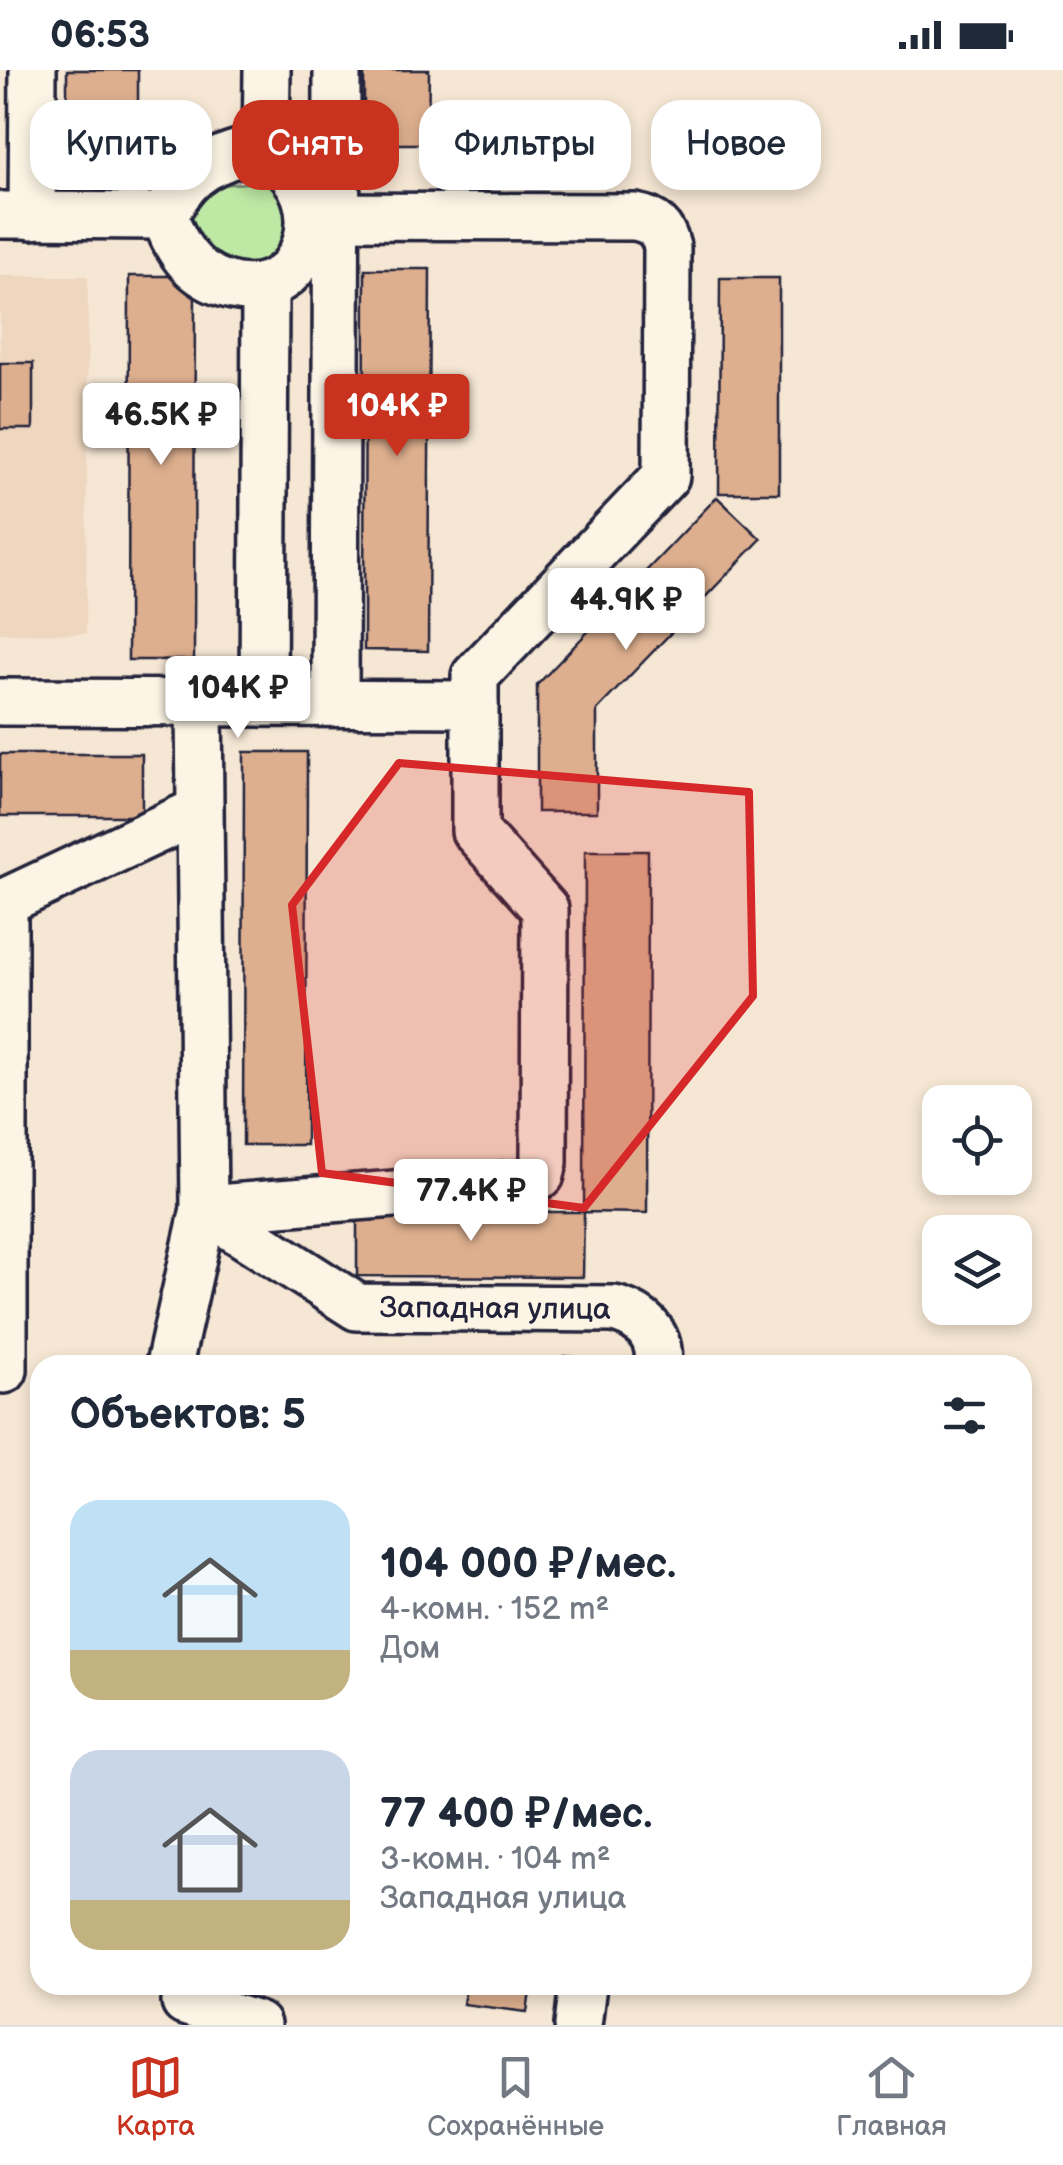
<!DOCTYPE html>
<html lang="ru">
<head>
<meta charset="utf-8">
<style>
  body { margin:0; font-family:"Balsamiq Sans",sans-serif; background:#f2f2f3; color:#1f2937; height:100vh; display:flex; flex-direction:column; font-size:38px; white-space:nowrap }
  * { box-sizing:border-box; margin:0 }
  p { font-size:32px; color:#747a83 }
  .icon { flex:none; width:55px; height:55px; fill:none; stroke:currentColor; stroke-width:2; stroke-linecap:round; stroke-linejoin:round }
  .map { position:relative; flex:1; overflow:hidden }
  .details { position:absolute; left:30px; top:1285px; width:1002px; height:640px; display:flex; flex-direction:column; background:#fff; border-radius:30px; box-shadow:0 5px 15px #0003 }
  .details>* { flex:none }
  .banner { position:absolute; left:30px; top:30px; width:1005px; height:90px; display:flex; gap:20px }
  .fabs { position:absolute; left:922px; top:1015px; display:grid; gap:20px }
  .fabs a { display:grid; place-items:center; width:110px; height:110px; border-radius:20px; background:#fff; box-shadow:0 5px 15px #0003; font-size:50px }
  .price { position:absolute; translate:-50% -85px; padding:0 22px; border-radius:10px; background:#fff; color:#222; font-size:32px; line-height:65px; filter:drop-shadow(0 2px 5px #0008) }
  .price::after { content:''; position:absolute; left:50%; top:60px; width:30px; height:22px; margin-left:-15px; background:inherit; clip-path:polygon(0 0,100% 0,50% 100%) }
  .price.current { background:#c8321e; color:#fff }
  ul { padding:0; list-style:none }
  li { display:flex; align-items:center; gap:30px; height:250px; padding:0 40px }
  li span { display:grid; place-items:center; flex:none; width:280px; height:200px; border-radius:30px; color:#555 }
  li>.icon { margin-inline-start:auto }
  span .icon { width:120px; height:120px; fill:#fffc; stroke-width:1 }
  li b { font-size:42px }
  h2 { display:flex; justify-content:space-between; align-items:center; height:120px; padding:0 40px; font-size:42px }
  .pill { padding:0 35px; border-radius:30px; background:#fff; box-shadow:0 5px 15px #0003; font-size:35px; line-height:90px }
  .pill.current { background:#c8321e; color:#fff }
  .status { display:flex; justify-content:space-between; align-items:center; height:70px; padding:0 50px; background:#fff; direction:ltr }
  .status svg { height:28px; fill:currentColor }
  .menu { display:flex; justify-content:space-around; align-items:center; height:140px; border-top:2px solid #e0e1e3; background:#fff; font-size:28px; color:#747a83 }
  .menu a { display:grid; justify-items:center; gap:5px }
  .menu .current { color:#c8321e }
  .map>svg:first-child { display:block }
  .built { fill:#eed6bf }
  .green { fill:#bee9a5; stroke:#708670; stroke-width:2.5 }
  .building { fill:#ddaf8e; stroke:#22223b; stroke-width:2.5 }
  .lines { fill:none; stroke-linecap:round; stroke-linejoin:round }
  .minor-casing { stroke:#22223b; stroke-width:52 }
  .minor { stroke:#fcf5e5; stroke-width:45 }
  .marked { fill:#d62828; fill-opacity:0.2; stroke:#d62828; stroke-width:8; stroke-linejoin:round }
  .labels { text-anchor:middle; stroke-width:9; stroke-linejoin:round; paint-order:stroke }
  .street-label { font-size:30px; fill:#22223b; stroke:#fcf5e5 }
</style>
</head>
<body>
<div class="status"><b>06:53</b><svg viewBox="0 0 49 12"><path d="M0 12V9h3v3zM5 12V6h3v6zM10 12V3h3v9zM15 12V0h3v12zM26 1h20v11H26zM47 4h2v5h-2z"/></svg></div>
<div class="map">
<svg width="1063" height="1955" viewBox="0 0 1063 1955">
  <rect width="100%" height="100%" fill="#f6e7d4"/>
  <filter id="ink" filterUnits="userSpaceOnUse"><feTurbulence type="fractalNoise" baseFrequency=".01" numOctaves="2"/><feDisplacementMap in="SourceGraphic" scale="20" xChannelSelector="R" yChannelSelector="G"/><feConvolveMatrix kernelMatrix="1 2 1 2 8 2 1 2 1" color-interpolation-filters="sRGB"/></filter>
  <g filter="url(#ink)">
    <!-- built -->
    <path class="built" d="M0,206H88L86,564L0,563Z"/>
    <!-- green -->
    <path class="green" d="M274,111L296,132L294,173L249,205L197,175L191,141L218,115Z"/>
    <!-- building -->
    <path class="building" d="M67,0H138V103L67,102Z
      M364,0H429L428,74H364Z
      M365,199H430L428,581L364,580Z
      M129,206H195L194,590H128Z
      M720,208H779V423H719Z
      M0,293H33V359H0Z
      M717,427L761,469L597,640V742H537V615Z
      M244,682H307L306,1075H243Z
      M0,684H142V746H0Z
      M585,781H648L647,1143L584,1142Z
      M357,1142H584L583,1207L357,1206Z
      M564,1286L611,1291V1295H562Z
      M466,1915H531L527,1942L463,1934Z"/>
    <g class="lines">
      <defs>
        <g id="minor">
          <path d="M239,83C249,84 261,83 270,87C341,122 309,243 222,213C190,202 175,176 165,146C182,110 202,94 239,83Z"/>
          <path d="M266,85L267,0"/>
          <path d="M0,145L165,146"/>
          <path d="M32,146L33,0"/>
          <path d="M0,632L475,634"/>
          <path d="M263,633L265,219"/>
          <path d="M335,633L337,0"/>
          <path d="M204,1139L522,1114L541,1105L544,1092L545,839L475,761V606L666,406L667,177C663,159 653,150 635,147L310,146"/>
          <path id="s1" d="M204,1139L357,1237L614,1239C642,1246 662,1265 658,1295"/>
          <path d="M169,1295L204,1139L199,633"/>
          <path d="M4,1300V832L198,741"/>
          <path d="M185,1932L257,1955"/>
          <path d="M578,1955L583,1915"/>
        </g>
      </defs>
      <!-- minor casing -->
      <use href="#minor" class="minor-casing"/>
      <!-- minor -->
      <use href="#minor" class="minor"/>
    </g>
  </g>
  <!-- marked area -->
  <path class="marked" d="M399,693L749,722L753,926L584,1138L322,1103L292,835Z"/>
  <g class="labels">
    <!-- street labels -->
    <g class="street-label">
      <text dy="10" stroke="none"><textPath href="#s1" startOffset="320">Западная улица</textPath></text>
    </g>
  </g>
</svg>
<div class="fabs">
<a><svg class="icon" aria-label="locate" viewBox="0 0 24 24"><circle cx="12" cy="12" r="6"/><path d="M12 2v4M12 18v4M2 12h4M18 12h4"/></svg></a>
<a><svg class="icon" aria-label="layers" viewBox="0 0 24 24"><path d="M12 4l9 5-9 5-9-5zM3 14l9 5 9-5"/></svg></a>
</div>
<b class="price current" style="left:397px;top:389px">104K ₽</b>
<b class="price" style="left:161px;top:398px">46.5K ₽</b>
<b class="price" style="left:626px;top:583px">44.9K ₽</b>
<b class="price" style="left:238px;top:671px">104K ₽</b>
<b class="price" style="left:471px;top:1174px">77.4K ₽</b>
<div class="banner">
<a class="pill">Купить</a>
<a class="pill current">Снять</a>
<a class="pill">Фильтры</a>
<a class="pill">Новое</a>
</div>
<section class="details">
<h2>Объектов: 5<svg class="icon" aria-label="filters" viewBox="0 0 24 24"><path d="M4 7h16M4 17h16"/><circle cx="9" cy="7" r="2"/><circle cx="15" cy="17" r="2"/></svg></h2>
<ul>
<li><span style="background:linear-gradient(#bfe0f5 75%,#c2b280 0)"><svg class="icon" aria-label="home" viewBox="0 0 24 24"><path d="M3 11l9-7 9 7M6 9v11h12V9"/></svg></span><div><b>104 000 ₽/мес.</b><p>4-комн. · 152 m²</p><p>Дом</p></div></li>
<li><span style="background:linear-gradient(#c9d6e8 75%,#c2b280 0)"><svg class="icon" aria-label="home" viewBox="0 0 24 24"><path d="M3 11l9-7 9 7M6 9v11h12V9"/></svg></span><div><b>77 400 ₽/мес.</b><p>3-комн. · 104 m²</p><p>Западная улица</p></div></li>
</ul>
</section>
</div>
<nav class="menu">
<a class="current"><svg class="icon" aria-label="map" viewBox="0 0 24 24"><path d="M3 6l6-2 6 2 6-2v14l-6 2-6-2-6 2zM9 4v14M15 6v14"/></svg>Карта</a>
<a><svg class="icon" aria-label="saved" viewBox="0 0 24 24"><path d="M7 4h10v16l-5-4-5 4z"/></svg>Сохранённые</a>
<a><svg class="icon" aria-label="home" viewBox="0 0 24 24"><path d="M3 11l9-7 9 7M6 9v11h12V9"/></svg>Главная</a>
</nav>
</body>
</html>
